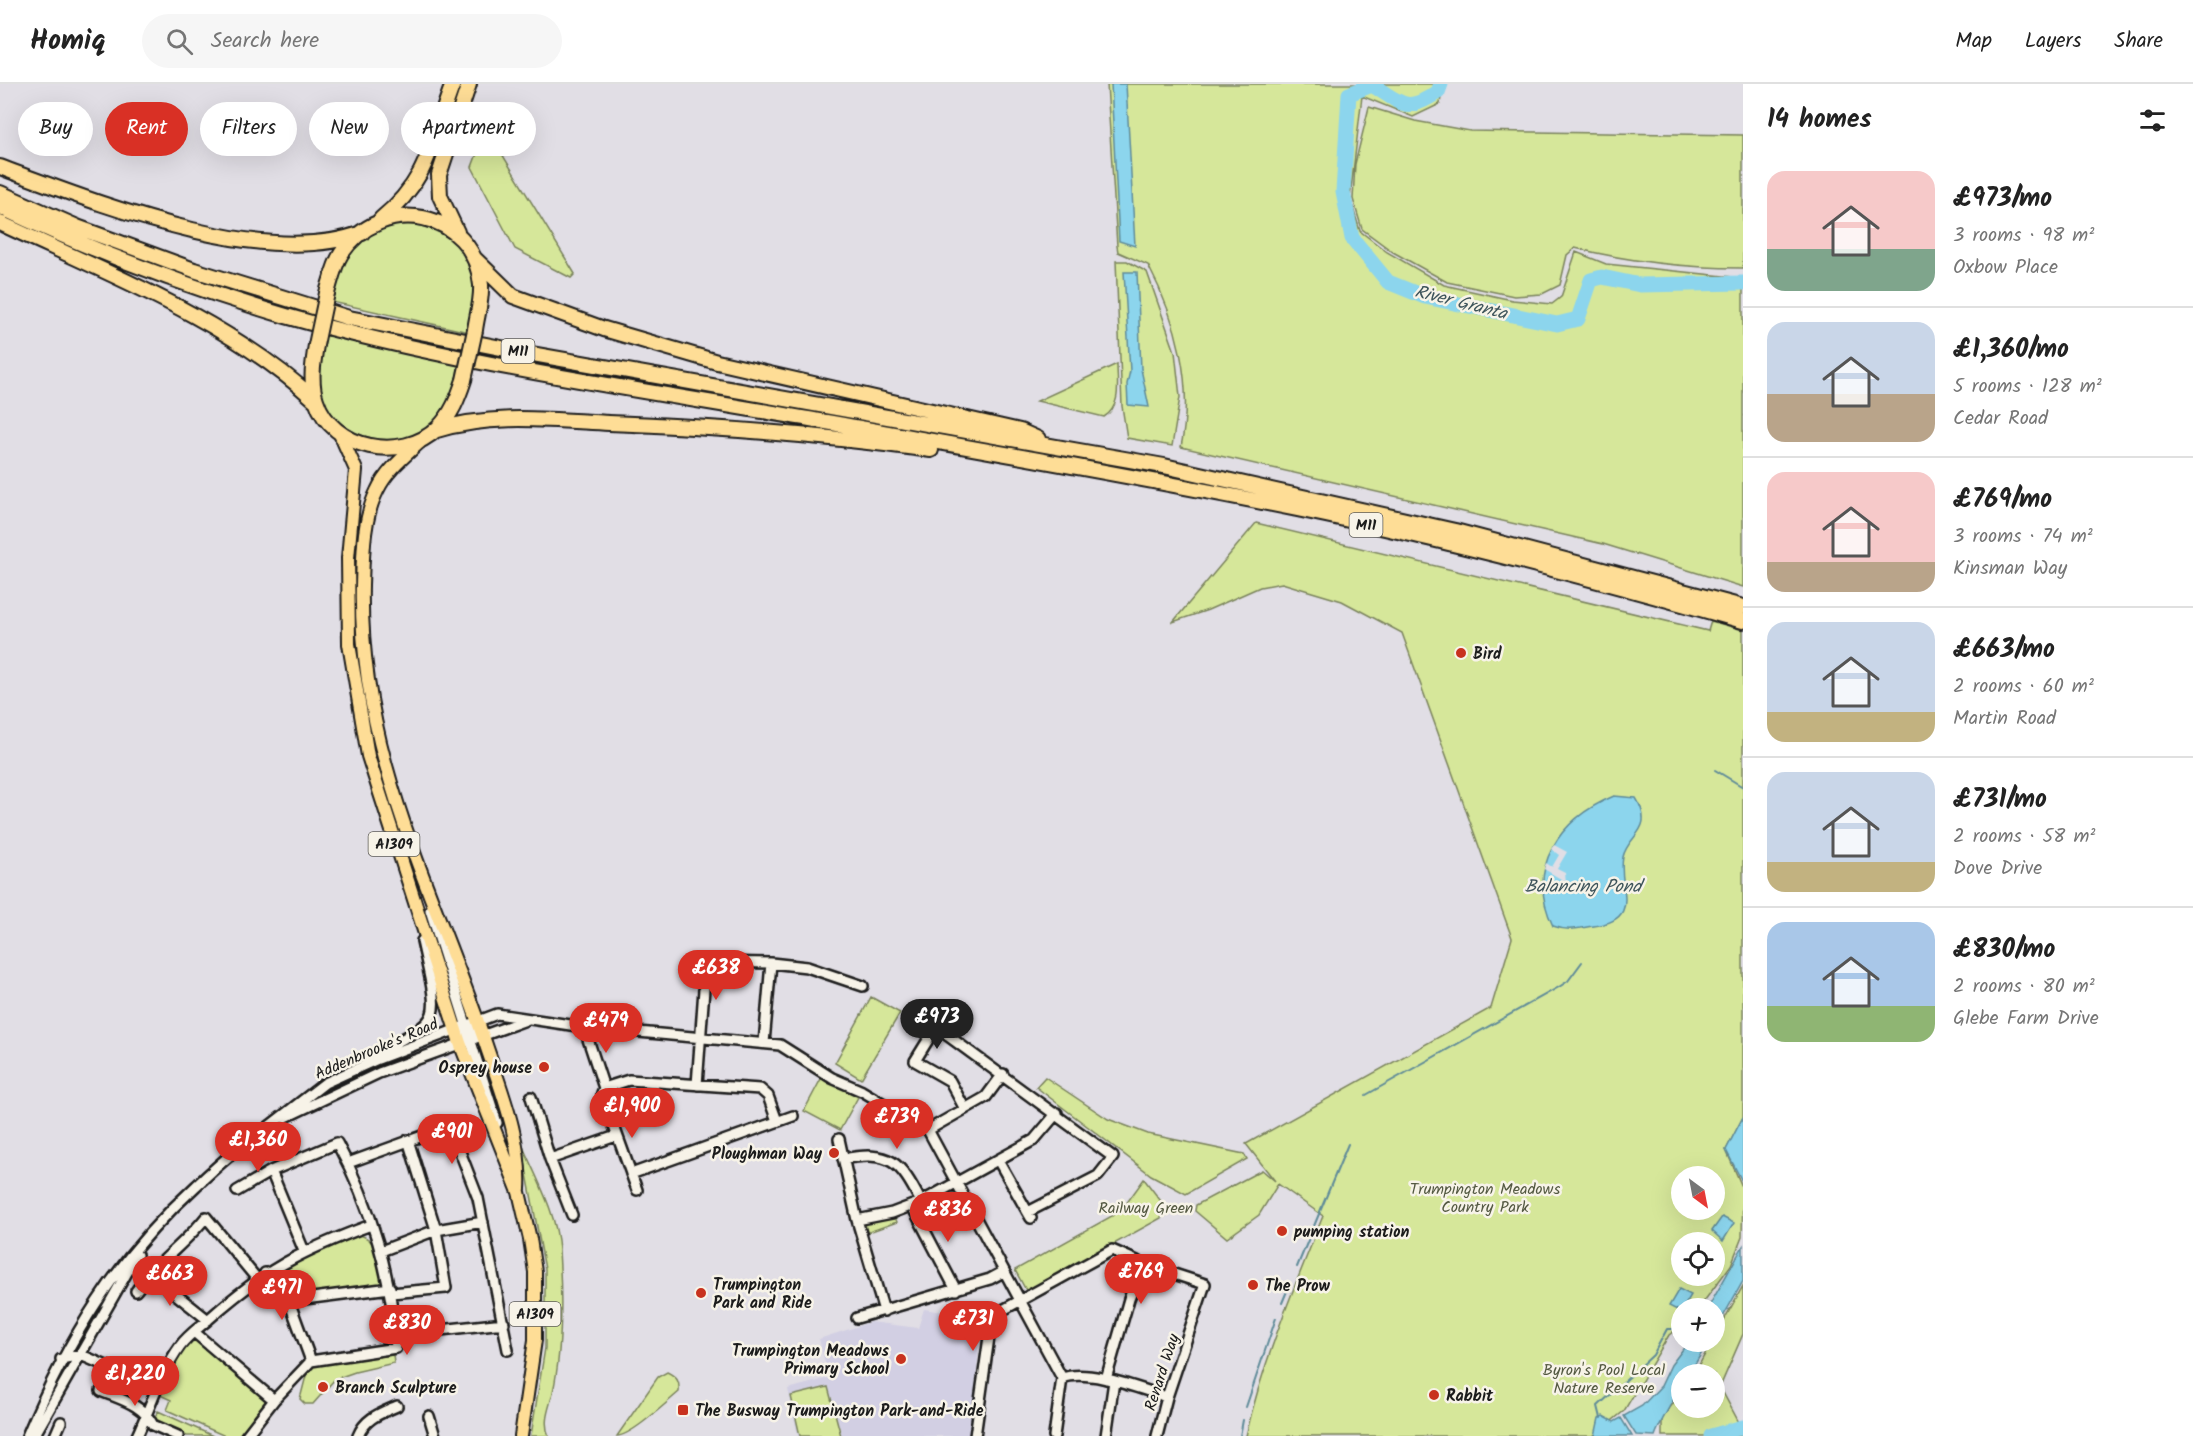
<!DOCTYPE html>
<html lang="en">
<head>
<meta charset="utf-8">
<style>
  body { margin:0; font-family:Kalam,sans-serif; background:#f6f6f6; color:#222; height:100vh; display:flex; flex-direction:column; font-size:22px; white-space:nowrap }
  * { box-sizing:border-box; margin:0 }
  p { font-size:20px; color:#767676 }
  .icon { flex:none; width:33px; height:33px; fill:none; stroke:currentColor; stroke-width:2; stroke-linecap:round; stroke-linejoin:round }
  .map { position:relative; flex:1; overflow:hidden }
  .panel { display:flex; flex-direction:column; background:#fff; width:450px }
  .panel>* { flex:none }
  .guide { position:absolute; left:18px; top:18px; width:570px; height:54px; display:flex; gap:12px }
  .needle { width:39px; rotate:148deg }
  .controls { position:absolute; left:1671px; top:1082px; display:grid; gap:12px }
  .controls a { display:grid; place-items:center; width:54px; height:54px; border-radius:50%; background:#fff; box-shadow:0 6px 24px #0002; font-size:30px }
  .price { position:absolute; translate:-50% -51px; padding:0 14px; border-radius:21px; background:#d93025; color:#fff; font-size:20px; line-height:39px; filter:drop-shadow(0 2px 3px #0008) }
  .price::after { content:''; position:absolute; left:50%; top:36px; width:18px; height:14px; margin-left:-9px; background:inherit; clip-path:polygon(0 0,100% 0,50% 100%) }
  .price.selected { background:#222; color:#fff }
  ul { padding:0; list-style:none }
  li { display:flex; align-items:center; gap:18px; height:150px; padding:0 24px }
  li+li { border-top:2px solid #e0e0e0 }
  li span { display:grid; place-items:center; flex:none; width:168px; height:120px; border-radius:18px; color:#555 }
  li>.icon { margin-inline-start:auto }
  span .icon { width:72px; height:72px; fill:#fffc; stroke-width:1 }
  li b { font-size:26px }
  h2 { display:flex; justify-content:space-between; align-items:center; height:72px; padding:0 24px; font-size:26px }
  .tag { padding:0 21px; border-radius:27px; background:#fff; box-shadow:0 6px 24px #0002; font-size:21px; line-height:54px }
  .tag.selected { background:#d93025; color:#fff }
  header { display:flex; align-items:center; gap:36px; box-sizing:border-box; height:84px; padding:0 30px; background:#fff; border-bottom:2px solid #e0e0e0 }
  header strong { font-size:28px }
  nav { display:flex; gap:33px; margin-inline-start:auto; font-size:21px }
  .search { width:420px; height:54px; background:#f6f6f6; display:flex; align-items:center; gap:15px; box-sizing:border-box; padding:0 21px; border-radius:33px; color:#767676; font-size:22px }
  main { display:flex; flex:1; min-height:0 }
  .map>svg:first-child { display:block }
  .built { fill:#d2cfe3 }
  .green { fill:#d6e79a; stroke:#79825b; stroke-width:1.5; fill-rule:evenodd }
  .water { fill:#8cd5ed; stroke:#5f8b99; stroke-width:1.5 }
  .pier { fill:#e1dee5 }
  .lines { fill:none; stroke-linecap:round; stroke-linejoin:round }
  .stream { stroke:#5f8b99; stroke-width:2 }
  .river { stroke:#8cd5ed; stroke-width:15 }
  .minor-casing { stroke:#1c1c1c; stroke-width:14 }
  .major-casing { stroke:#1c1c1c; stroke-width:16 }
  .highway-casing { stroke:#1c1c1c; stroke-width:18 }
  .minor { stroke:#f7f3e8; stroke-width:9 }
  .major { stroke:#fedd96; stroke-width:12 }
  .highway { stroke:#fedd96; stroke-width:14 }
  .highway-bridge-casing { stroke:#1c1c1c; stroke-width:18; stroke-linecap:butt }
  .highway-bridge { stroke:#fedd96; stroke-width:14 }
  .poi-dot { fill:#c8321e; stroke:#f7f3e8; stroke-width:2 }
  .labels { text-anchor:middle; stroke-width:5; stroke-linejoin:round; paint-order:stroke }
  .shield { fill:#f7f3e8; stroke:#5e5c59; stroke-width:1.5 }
  .shield-label { font-size:15px; font-weight:bold; fill:#1c1c1c }
  .poi-label { font-size:16px; font-weight:bold; fill:#1c1c1c; stroke:#f7f3e8; text-anchor:start }
  .street-label { font-size:16px; fill:#1c1c1c; stroke:#f7f3e8 }
  .park-label { font-size:16px; fill:#545942; stroke:#f7f3e8 }
  .water-label { font-size:18px; font-style:italic; fill:#3e545b; stroke:#f7f3e8 }
</style>
</head>
<body>
<header>
<strong>Homiq</strong>
<div class="search"><svg class="icon" aria-label="search" viewBox="0 0 24 24"><circle cx="10" cy="10" r="6"/><path d="M15 15l6 6"/></svg>Search here</div>
<nav><a>Map</a><a>Layers</a><a>Share</a></nav>
</header>
<main>
<div class="map">
<svg width="1743" height="1352" viewBox="0 0 1743 1352">
  <rect width="100%" height="100%" fill="#e1dee5"/>
  <filter id="ink" filterUnits="userSpaceOnUse"><feTurbulence type="fractalNoise" baseFrequency=".0167" numOctaves="2"/><feDisplacementMap in="SourceGraphic" scale="12" xChannelSelector="R" yChannelSelector="G"/><feConvolveMatrix kernelMatrix="1 2 1 2 8 2 1 2 1" color-interpolation-filters="sRGB"/></filter>
  <g filter="url(#ink)">
    <!-- built -->
    <path class="built" d="M924,1225L982,1234L970,1352H798L788,1305L829,1294L819,1255L871,1238L918,1244Z"/>
    <!-- green -->
    <path class="green" d="M1107,0H1443L1440,20L1413,33L1362,12L1350,114L1360,147L1387,168L1444,201L1512,216L1552,220L1561,213L1576,168L1606,180L1743,194V503L1603,460L1181,363C1194,301 1177,236 1148,181L1118,168L1117,162Z
      M1369,23L1415,37L1470,47L1743,51V184C1686,184 1631,178 1575,164L1567,171L1560,201L1542,210L1514,212L1447,198L1393,168L1362,145L1353,115L1355,80Z
      M484,51L496,52L499,65L575,190L571,194L515,165L472,83Z
      M400,139C435,141 474,160 476,201C477,216 471,234 469,248L332,218C341,170 353,153 400,139Z
      M1116,177H1127L1147,188L1175,268L1180,313L1172,362L1127,354L1122,322Z
      M323,247L459,277C456,298 454,316 440,333C406,373 334,358 320,307C314,287 320,267 323,247Z
      M1117,280C1117,298 1122,322 1104,333L1037,317Z
      M1256,439L1708,547L1711,537L1743,546V1033L1726,1066L1743,1105L1742,1153L1731,1181L1699,1224H1682L1681,1242L1669,1251L1624,1327L1593,1352H1246C1263,1276 1294,1204 1323,1132L1278,1100L1259,1131L1227,1154L1195,1127L1196,1121L1262,1086L1275,1097L1246,1060L1491,924L1512,854L1402,549L1342,517L1282,499L1260,503L1208,526L1173,538ZM1682,1092H1714V1125H1682ZM1682,1158H1714V1191H1682Z
      M871,913L900,929L861,995L835,979Z
      M822,993L858,1013L840,1046L804,1027Z
      M1045,993L1108,1035L1148,1050L1244,1070L1247,1075L1186,1110L1151,1091L1036,1003Z
      M521,1058C535,1092 557,1129 559,1166C562,1212 563,1262 553,1308C550,1323 542,1337 549,1352H531L545,1264V1185Z
      M1144,1095L1170,1129L1027,1208L1015,1186L1121,1127Z
      M895,1133L897,1138L866,1149L864,1143L867,1139Z
      M359,1151C378,1154 381,1181 386,1197L381,1201L347,1203L345,1206L321,1207L319,1210L291,1213L276,1191L278,1185Z
      M1743,1202V1250L1720,1303L1743,1346V1352H1662V1335L1681,1308L1682,1323H1714V1290H1694Z
      M192,1255H198L266,1313L267,1319L238,1352H225L167,1326L171,1316L160,1311L181,1269Z
      M393,1271L394,1279L355,1288L335,1295L313,1320H305L300,1315L308,1284L311,1281Z
      M667,1288C677,1293 680,1297 679,1308C666,1319 631,1352 617,1352L658,1293Z
      M828,1303L841,1352H800L791,1312Z
      M158,1327L213,1352H187L157,1338L155,1333Z"/>
    <!-- water -->
    <path class="water" d="M1111,0H1126L1135,162L1119,157Z
      M1124,188H1137L1141,285L1149,323L1128,321L1127,300L1130,287Z
      M1614,712L1636,714C1656,747 1628,750 1623,773C1617,803 1644,835 1594,842C1578,844 1569,848 1553,842C1525,784 1559,735 1614,712Z
      M1743,1033V1099L1726,1066Z
      M1722,1133L1734,1139L1723,1157L1712,1147Z
      M1743,1162V1197L1715,1247L1714,1224H1708Z
      M1679,1205L1691,1211L1681,1228L1669,1222Z
      M1689,1257H1709L1689,1290H1682C1682,1307 1662,1332 1655,1352L1636,1351L1624,1332L1642,1322L1661,1302L1671,1281Z
      M1603,1332L1614,1338L1621,1334L1632,1352H1595L1599,1334Z"/>
    <!-- pier -->
    <path class="pier" d="M1554,761L1567,768L1557,785L1565,789L1566,798L1544,785L1546,779L1552,783L1559,771L1551,765Z"/>
    <g class="lines">
      <!-- stream -->
      <path class="stream" d="M1715,686L1743,703
        M1366,1011L1559,903L1568,897L1582,878
        M1297,1183L1348,1060
        M1282,1219L1287,1207
        M1246,1323L1276,1234
        M1601,1334L1598,1322L1653,1271L1667,1245H1682
        M1240,1352L1243,1336"/>
      <!-- river -->
      <path class="river" d="M1441,0L1438,8C1405,30 1403,20 1372,1L1349,10L1343,108L1352,154L1388,198L1425,213L1557,240L1578,235L1591,196L1602,193L1640,201L1743,199
        M1711,1352L1743,1343"/>
      <defs>
        <path id="minor" d="M430,826L465,937L466,951L460,959
          M771,879L807,883L863,902
          M914,929L936,943
          M481,937L475,943L471,958L497,1039
          M584,943L604,1004L602,1009L637,1106
          M366,975C443,931 442,948 422,857
          M697,1001L706,878L771,879L764,959
          M604,1004L629,996L760,1005L768,1012L777,1037
          M531,1013L550,1075L572,1131
          M965,1025L950,997L915,977L936,943L1113,1073L1098,1092L1028,1128
          M284,1034L379,989L526,936
          M928,1046L986,1013L1003,990
          M263,1047L325,999L378,975L497,930L584,943L780,961L832,994L862,1007L928,1046L1062,1294L1054,1352
          M839,1055L857,1136L884,1227
          M408,1056L436,1146L483,1138
          M550,1075L616,1052
          M843,1075C890,1066 900,1077 921,1118
          M998,1076L1031,1134
          M348,1079L450,1042L478,1114L508,1266
          M631,1090L793,1032
          M237,1107L271,1087
          M912,1122L956,1206
          M857,1136L892,1129L921,1118L1034,1056L1057,1029
          M381,1167L436,1146L446,1204L391,1209
          M149,1189L208,1236
          M265,1189L289,1217L311,1277
          M136,1207C156,1179 185,1160 206,1133L257,1195
          M289,1217L390,1204
          M857,1234L990,1195L1003,1188
          M194,1248L274,1316
          M395,1251L504,1239
          M61,1275L81,1271L155,1303
          M1062,1294C1089,1284 1140,1305 1167,1313
          M1106,1295L1129,1215L1143,1180L1205,1200L1167,1313L1157,1352
          M101,1307C122,1316 142,1320 153,1341L178,1352
          M429,1332L435,1352
          M27,1352C68,1254 117,1174 196,1102C218,1081 241,1060 267,1044
          M34,1352L137,1171
          M55,1352L61,1338
          M137,1352C151,1322 160,1290 180,1262C188,1251 200,1243 210,1234C262,1187 305,1165 371,1141
          M246,1352L274,1316L311,1277L396,1264C392,1193 371,1121 337,1059L271,1087L304,1167
          M358,1352C365,1334 381,1329 397,1322
          M975,1352L992,1232L1112,1166L1137,1177
          M1106,1352L1114,1297"/>
        <path id="major" d="M340,350L356,386L348,474L349,560L368,672L460,959L519,1108L530,1155L535,1188V1256L521,1352
          M421,357C405,372 386,387 377,407C363,435 363,470 362,501C358,670 433,805 486,961C501,1006 522,1057 519,1105"/>
        <path id="highway" d="M0,83C95,118 264,186 362,149
          M0,109L77,143L194,186L349,234L532,270L1164,382L1455,447L1743,523
          M0,123C92,167 188,203 286,232C462,282 646,306 826,338C983,366 1141,393 1297,425C1447,456 1596,495 1743,537
          M381,135C431,94 431,56 453,0
          M0,139C107,189 229,236 316,317
          M457,148L440,112L439,91L469,0
          M475,175L513,212L604,245L717,278L1020,347L1038,355
          M327,209C331,196 334,181 341,170C381,109 474,125 481,201C482,216 477,231 475,246
          M316,261C313,279 310,298 316,316C332,366 402,379 438,344C452,330 458,314 464,296
          M437,346C492,329 551,336 609,339C716,343 824,351 931,366"/>
      </defs>
      <!-- minor casing -->
      <use href="#minor" class="minor-casing"/>
      <!-- major casing -->
      <use href="#major" class="major-casing"/>
      <!-- highway casing -->
      <use href="#highway" class="highway-casing"/>
      <!-- minor -->
      <use href="#minor" class="minor"/>
      <!-- major -->
      <use href="#major" class="major"/>
      <!-- highway -->
      <use href="#highway" class="highway"/>
      <defs>
        <path id="highway-bridge" d="M316,261L327,209
          M464,296L475,246"/>
      </defs>
      <!-- highway-bridge casing -->
      <use href="#highway-bridge" class="highway-bridge-casing"/>
      <!-- highway-bridge -->
      <use href="#highway-bridge" class="highway-bridge"/>
    </g>
  </g>
  <!-- markers -->
  <g class="poi-dot">
    <circle cx="1461" cy="569" r="6"/>
    <circle cx="544" cy="983" r="6"/>
    <circle cx="834" cy="1069" r="6"/>
    <circle cx="1282" cy="1147" r="6"/>
    <circle cx="1253" cy="1201" r="6"/>
    <circle cx="701" cy="1209" r="6"/>
    <circle cx="901" cy="1275" r="6"/>
    <circle cx="323" cy="1303" r="6"/>
    <circle cx="1434" cy="1311" r="6"/>
    <rect x="677" y="1320" width="12" height="12" rx="3"/>
  </g>
  <g class="labels">
    <!-- shield labels -->
    <g class="shield">
      <rect x="501.5" y="255" width="33" height="24" rx="4.5"/>
      <rect x="1349.5" y="429" width="33" height="24" rx="4.5"/>
      <rect x="368.5" y="748" width="51" height="24" rx="4.5"/>
      <rect x="509.5" y="1218" width="51" height="24" rx="4.5"/>
    </g>
    <g class="shield-label">
      <text x="518" y="272">M11</text>
      <text x="1366" y="446">M11</text>
      <text x="394" y="765">A1309</text>
      <text x="535" y="1235">A1309</text>
    </g>
    <!-- poi labels -->
    <g class="poi-label">
      <text x="1473" y="575">Bird</text>
      <text x="532" y="989" text-anchor="end">Osprey house</text>
      <text x="822" y="1075" text-anchor="end">Ploughman Way</text>
      <text x="1294" y="1153">pumping station</text>
      <text x="713" y="1206">Trumpington<tspan x="713" dy="18">Park and Ride</tspan></text>
      <text x="1265" y="1207">The Prow</text>
      <text x="889" y="1272" text-anchor="end">Trumpington Meadows<tspan x="889" dy="18">Primary School</tspan></text>
      <text x="335" y="1309">Branch Sculpture</text>
      <text x="1446" y="1317">Rabbit</text>
      <text x="695" y="1332">The Busway Trumpington Park-and-Ride</text>
    </g>
    <!-- street labels -->
    <g class="street-label">
      <text transform="translate(376 964) rotate(-23)" y="6">Addenbrooke's Road</text>
      <text transform="translate(1161 1288) rotate(-72)" y="6">Renard Way</text>
    </g>
    <!-- park labels -->
    <g class="park-label">
      <text x="1485" y="1110">Trumpington Meadows<tspan x="1485" dy="18">Country Park</tspan></text>
      <text x="1146" y="1129">Railway Green</text>
      <text x="1604" y="1291">Byron's Pool Local<tspan x="1604" dy="18">Nature Reserve</tspan></text>
    </g>
    <!-- water labels -->
    <g class="water-label">
      <text transform="translate(1461 218) rotate(14)" y="6">River Granta</text>
      <text x="1583" y="808">Balancing Pond</text>
    </g>
  </g>
</svg>
<div class="controls">
<a><svg class="needle" viewBox="-14 -14 28 28"><path d="M0-13l5 13h-10z" fill="#e53935"/><path d="M0 13l5-13h-10z" fill="#767676"/></svg></a>
<a><svg class="icon" aria-label="locate" viewBox="0 0 24 24"><circle cx="12" cy="12" r="6"/><path d="M12 2v4M12 18v4M2 12h4M18 12h4"/></svg></a>
<a>+</a>
<a>−</a>
</div>
<b class="price" style="left:716px;top:917px">£638</b>
<b class="price selected" style="left:937px;top:966px">£973</b>
<b class="price" style="left:606px;top:970px">£479</b>
<b class="price" style="left:632px;top:1055px">£1,900</b>
<b class="price" style="left:897px;top:1066px">£739</b>
<b class="price" style="left:452px;top:1081px">£901</b>
<b class="price" style="left:258px;top:1089px">£1,360</b>
<b class="price" style="left:948px;top:1159px">£836</b>
<b class="price" style="left:1141px;top:1221px">£769</b>
<b class="price" style="left:170px;top:1223px">£663</b>
<b class="price" style="left:282px;top:1237px">£971</b>
<b class="price" style="left:973px;top:1268px">£731</b>
<b class="price" style="left:407px;top:1272px">£830</b>
<b class="price" style="left:135px;top:1323px">£1,220</b>
<div class="guide">
<a class="tag">Buy</a>
<a class="tag selected">Rent</a>
<a class="tag">Filters</a>
<a class="tag">New</a>
<a class="tag">Apartment</a>
</div>
</div>
<section class="panel">
<h2>14 homes<svg class="icon" aria-label="filters" viewBox="0 0 24 24"><path d="M4 7h16M4 17h16"/><circle cx="9" cy="7" r="2"/><circle cx="15" cy="17" r="2"/></svg></h2>
<ul>
<li><span style="background:linear-gradient(#f6c9c9 65%,#7fa58c 0)"><svg class="icon" aria-label="home" viewBox="0 0 24 24"><path d="M3 11l9-7 9 7M6 9v11h12V9"/></svg></span><div><b>£973/mo</b><p>3 rooms · 98 m²</p><p>Oxbow Place</p></div></li>
<li><span style="background:linear-gradient(#c9d6e8 60%,#b9a48a 0)"><svg class="icon" aria-label="home" viewBox="0 0 24 24"><path d="M3 11l9-7 9 7M6 9v11h12V9"/></svg></span><div><b>£1,360/mo</b><p>5 rooms · 128 m²</p><p>Cedar Road</p></div></li>
<li><span style="background:linear-gradient(#f6c9c9 75%,#b9a48a 0)"><svg class="icon" aria-label="home" viewBox="0 0 24 24"><path d="M3 11l9-7 9 7M6 9v11h12V9"/></svg></span><div><b>£769/mo</b><p>3 rooms · 74 m²</p><p>Kinsman Way</p></div></li>
<li><span style="background:linear-gradient(#c9d6e8 75%,#c2b280 0)"><svg class="icon" aria-label="home" viewBox="0 0 24 24"><path d="M3 11l9-7 9 7M6 9v11h12V9"/></svg></span><div><b>£663/mo</b><p>2 rooms · 60 m²</p><p>Martin Road</p></div></li>
<li><span style="background:linear-gradient(#c9d6e8 75%,#c2b280 0)"><svg class="icon" aria-label="home" viewBox="0 0 24 24"><path d="M3 11l9-7 9 7M6 9v11h12V9"/></svg></span><div><b>£731/mo</b><p>2 rooms · 58 m²</p><p>Dove Drive</p></div></li>
<li><span style="background:linear-gradient(#a9c7e8 70%,#8fb573 0)"><svg class="icon" aria-label="home" viewBox="0 0 24 24"><path d="M3 11l9-7 9 7M6 9v11h12V9"/></svg></span><div><b>£830/mo</b><p>2 rooms · 80 m²</p><p>Glebe Farm Drive</p></div></li>
</ul>
</section>
</main>
</body>
</html>
